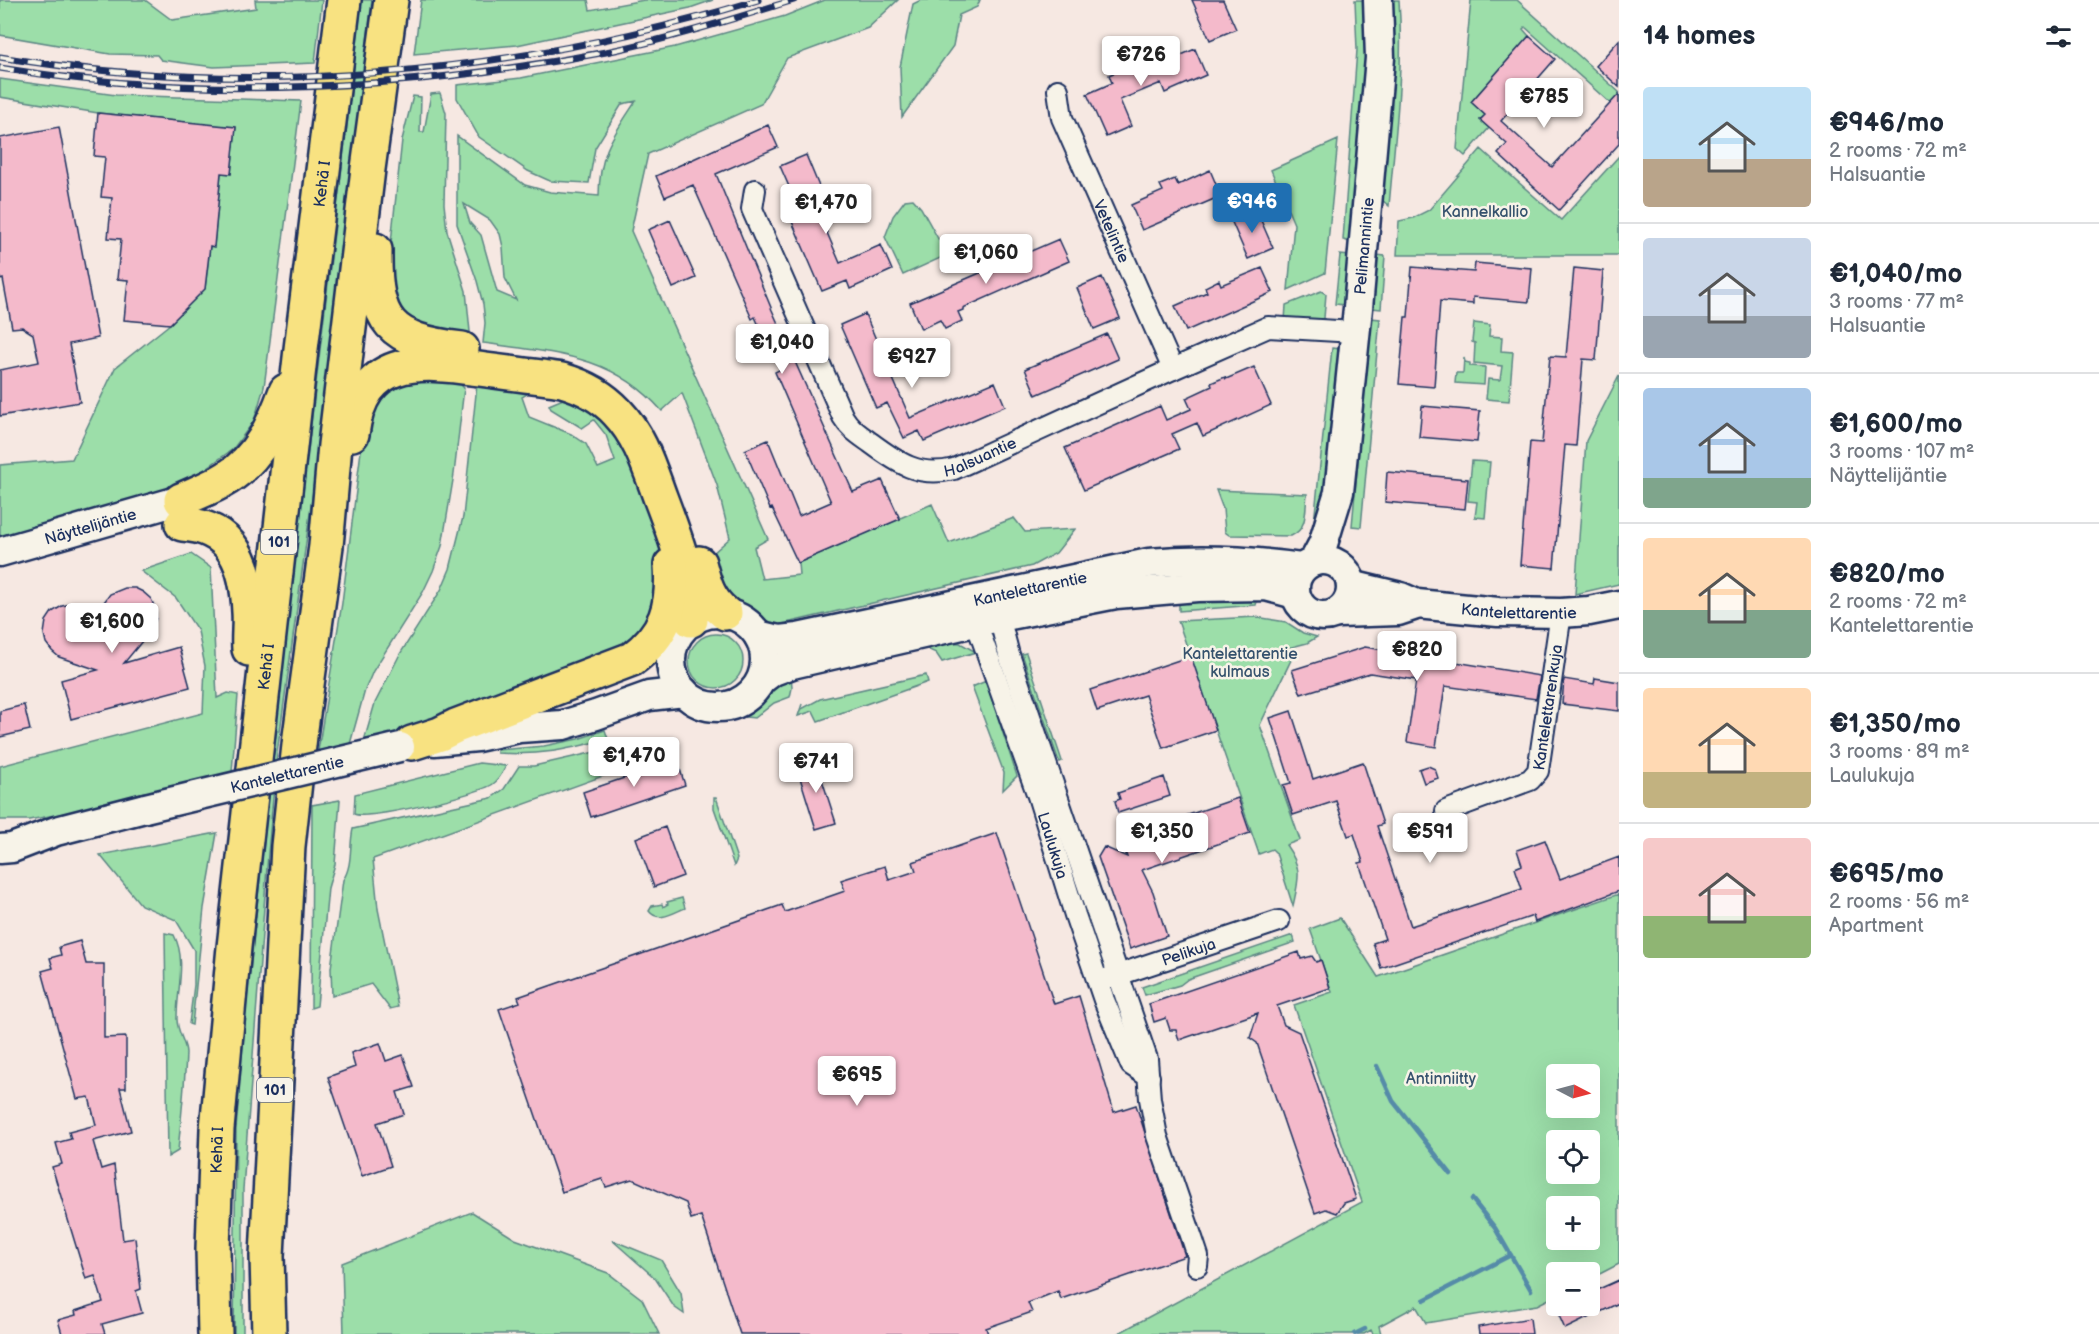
<!DOCTYPE html>
<html lang="en">
<head>
<meta charset="utf-8">
<style>
  body { margin:0; font-family:"Balsamiq Sans",sans-serif; background:#f2f2f3; color:#1f2937; height:100vh; display:flex; flex-direction:column; font-size:22px; white-space:nowrap }
  * { box-sizing:border-box; margin:0 }
  p { font-size:20px; color:#747a83 }
  .icon { flex:none; width:33px; height:33px; fill:none; stroke:currentColor; stroke-width:2; stroke-linecap:round; stroke-linejoin:round }
  .map { position:relative; flex:1; overflow:hidden }
  .panel { display:flex; flex-direction:column; background:#fff; width:480px }
  .panel>* { flex:none }
  .needle { width:39px; rotate:96deg }
  .fabs { position:absolute; left:1546px; top:1064px; display:grid; gap:12px }
  .fabs a { display:grid; place-items:center; width:54px; height:54px; border-radius:6px; background:#fff; box-shadow:0 6px 24px #0002; font-size:30px }
  .price { position:absolute; translate:-50% -51px; padding:0 14px; border-radius:6px; background:#fff; color:#222; font-size:20px; line-height:39px; filter:drop-shadow(0 2px 3px #0008) }
  .price::after { content:''; position:absolute; left:50%; top:36px; width:18px; height:14px; margin-left:-9px; background:inherit; clip-path:polygon(0 0,100% 0,50% 100%) }
  .price.active { background:#1f6fb2; color:#fff }
  ul { padding:0; list-style:none }
  li { display:flex; align-items:center; gap:18px; height:150px; padding:0 24px }
  li+li { border-top:2px solid #e0e1e3 }
  li span { display:grid; place-items:center; flex:none; width:168px; height:120px; border-radius:6px; color:#555 }
  li>.icon { margin-inline-start:auto }
  span .icon { width:72px; height:72px; fill:#fffc; stroke-width:1 }
  li b { font-size:26px }
  h2 { display:flex; justify-content:space-between; align-items:center; height:72px; padding:0 24px; font-size:26px }
  main { display:flex; flex:1; min-height:0 }
  .map>svg:first-child { display:block }
  .green { fill:#9cdea9; stroke:#5c8684; stroke-width:1.5; fill-rule:evenodd }
  .lines { fill:none; stroke-linecap:round; stroke-linejoin:round }
  .stream { stroke:#558ba8; stroke-width:4.5 }
  .building { fill:#f4bacb; stroke:#1b2f5e; stroke-width:1.5 }
  .street-casing { stroke:#1b2f5e; stroke-width:24 }
  .secondary-casing { stroke:#1b2f5e; stroke-width:33 }
  .highway-casing { stroke:#1b2f5e; stroke-width:38 }
  .street { stroke:#f7f3e8; stroke-width:20 }
  .secondary { stroke:#f7f3e8; stroke-width:28 }
  .highway { stroke:#f8e281; stroke-width:33 }
  .rail-casing { stroke:#1b2f5e; stroke-width:7 }
  .rail { stroke:#f7f3e8; stroke-width:4.5; stroke-dasharray:14; stroke-linecap:butt }
  .secondary-bridge-casing { stroke:#1b2f5e; stroke-width:33; stroke-linecap:butt }
  .secondary-bridge { stroke:#f7f3e8; stroke-width:28 }
  .labels { text-anchor:middle; stroke-width:5; stroke-linejoin:round; paint-order:stroke }
  .shield { fill:#f7f3e8; stroke:#5d6a87; stroke-width:1.5 }
  .shield-label { font-size:15px; font-weight:bold; fill:#1b2f5e }
  .street-label { font-size:16px; fill:#1b2f5e; stroke:#f7f3e8 }
  .park-label { font-size:16px; fill:#35526d; stroke:#f7f3e8 }
</style>
</head>
<body>
<main>
<div class="map">
<svg width="1619" height="1334" viewBox="0 0 1619 1334">
  <rect width="100%" height="100%" fill="#f6e8e2"/>
  <filter id="ink" filterUnits="userSpaceOnUse"><feTurbulence type="fractalNoise" baseFrequency=".0167" numOctaves="2"/><feDisplacementMap in="SourceGraphic" scale="12" xChannelSelector="R" yChannelSelector="G"/><feConvolveMatrix kernelMatrix="1 2 1 2 8 2 1 2 1" color-interpolation-filters="sRGB"/></filter>
  <g filter="url(#ink)">
    <!-- green -->
    <path class="green" d="M0,0H145L172,20L256,8L255,0H322L315,63L214,67L161,60L157,55L110,54L0,35Z
      M362,0H372L312,499L277,753L268,854L243,1189V1334H234L236,1129L246,1009L287,624Z
      M421,0H588L590,10L644,0H713L690,8L517,45L414,54Z
      M825,0H898L868,28L787,58L761,104L648,154L631,231L768,539L754,547L762,579L799,575L798,563L932,504L949,543L1014,518L1025,532L1075,529L1056,553L1032,566L769,627L759,625L742,610L730,605L723,594L712,554L730,538L717,485L682,393L662,411C612,354 554,353 483,343L485,323L483,304L477,281L457,224V136L525,185L550,192L599,196C599,153 613,136 636,101L622,104L595,148L589,183L550,181L528,171L479,137L457,98V85L521,78L675,47L785,16ZM464,204L490,220L500,234L503,247L505,278L516,300L497,292L481,235L470,223Z
      M921,0H980L977,7L959,15L953,46L902,117L900,67L913,4Z
      M1355,0H1366L1371,32L1351,242L1343,240L1357,50Z
      M1390,0H1399C1404,69 1395,137 1389,206L1381,199Z
      M1471,0H1517L1619,92V111L1525,27L1523,29L1529,36L1471,102L1485,115L1480,120L1489,128L1465,156L1457,149Z
      M0,79L116,95L301,101L264,387L254,421L233,449L194,477L160,493L0,539V465L72,459L115,368L170,324L205,289L210,246H214L221,173L231,174L236,128L98,113L0,97Z
      M440,93L446,113L444,204L447,231L466,291L471,342L452,340L406,315L398,306L387,280L402,140L413,96L421,97L420,132H424L431,94Z
      M1338,140L1325,273L1288,290L1294,224L1271,170Z
      M1481,149L1561,220L1619,156V255H1397L1399,221L1413,218L1429,210Z
      M913,199L921,208L947,255L903,275L885,237L893,216L905,200Z
      M1340,255L1350,256L1345,305L1335,304Z
      M1376,255L1385,256L1381,309L1372,308Z
      M1321,291L1326,294L1324,318L1322,323L1285,321L1286,305Z
      M1371,318L1380,319L1361,527L1352,526Z
      M1474,323L1490,325L1489,336L1502,337L1501,351L1513,352L1509,401L1486,399L1488,379L1500,380L1502,366L1474,363L1475,343L1472,342Z
      M1332,348L1340,349L1323,524L1314,523Z
      M1464,358L1465,362L1470,363V366L1485,367L1484,385L1455,383L1456,373H1463Z
      M466,374L462,386L464,388L454,474L442,546L433,571L423,592L373,671L365,690L350,744L318,751L342,603L364,427L372,405L397,382Z
      M478,375L543,384L522,397L529,417L571,434L586,444L598,468L615,461L606,435L594,420L582,428L551,409L549,405L563,399L582,401L620,432L661,543L665,574L660,612L631,647L402,732L364,741L375,703L400,654L441,590L450,569L463,517Z
      M1619,376V584L1575,594L1586,441Z
      M1472,461L1490,462L1485,518L1475,517L1477,502L1468,501Z
      M1216,490L1307,494C1305,510 1308,529 1291,536L1229,535L1225,532L1223,509Z
      M191,554L211,568L217,698L228,693L238,695L232,772L70,812L29,820H0V766L203,713L205,666L198,631L176,598L141,571Z
      M1259,595L1256,605L1179,611V602Z
      M1256,617L1286,622L1303,633L1317,637L1307,643L1284,649V652L1291,660L1260,725L1300,840L1286,845C1303,869 1299,878 1293,906L1276,853L1272,849L1259,854L1178,621Z
      M689 661a27 27 0 1 1 54 0a27 27 0 1 1-54 0Z
      M946,642L960,643L976,652L942,662L936,653L923,647Z
      M1026,653L1062,761L1060,762L1058,759L1022,654Z
      M791,673L792,688L790,697L774,703L755,718L746,717C751,695 774,684 791,673Z
      M926,675L928,682L818,721L813,711L798,716L802,704L800,710L820,699Z
      M986,681L1017,776L1003,790L1004,773L972,687Z
      M605,730L608,739C565,750 541,756 497,753V750L544,746L578,739Z
      M635,745L675,750L373,859L378,909L398,1007L390,1009L371,984L332,996L331,968L343,880C353,865 349,846 353,829L491,798L504,789L519,766H534L621,746Z
      M479,763L506,766C503,772 499,780 493,784C479,794 367,821 354,814L355,794Z
      M714,797H716L737,859L734,866L714,808Z
      M340,800L335,864L328,888L317,1006L311,1008L312,805Z
      M217,833L204,908L192,1025L189,1024L194,985V950L176,920L141,905L100,855Z
      M1619,894V1264L1590,1279V1272H1557V1295L1537,1305L1426,1323L1416,1306L1379,1326L1381,1334H1373L1371,1330L1364,1334H1117L1362,1202L1294,1005L1332,992L1310,929L1340,918L1378,977ZM1557,1074H1590V1107H1557ZM1557,1140H1590V1173H1557ZM1557,1206H1590V1239H1557Z
      M682,898L685,908C673,913 658,923 649,911L652,906L662,904L663,907L668,904L667,902Z
      M165,933L174,935C187,960 177,990 177,1017C176,1031 186,1042 186,1053C185,1085 181,1118 178,1151L168,1157Z
      M1293,935L1295,942L1188,979L1180,985L1145,995L1142,987Z
      M472,1212L515,1239L608,1273L642,1299L659,1334H344L342,1263Z
      M612,1240L661,1260L681,1293L684,1314L674,1307L655,1278Z"/>
    <g class="lines">
      <!-- stream -->
      <path class="stream" d="M1377,1066L1393,1101L1451,1174
        M1472,1199L1495,1228L1531,1290
        M1424,1300L1511,1255
        M1355,1334L1365,1329"/>
    </g>
    <!-- building -->
    <path class="building" d="M1192,0H1223L1236,29L1210,40Z
      M1529,36L1555,59L1501,121L1552,167L1619,94V144L1559,210L1498,154L1507,144L1480,120L1485,115L1471,102Z
      M1619,40V87L1596,66Z
      M1195,49L1206,75L1165,93L1161,83L1120,100L1131,126L1106,137L1087,94L1112,83L1109,75L1149,57L1154,67Z
      M98,113L236,127L231,174L221,173L214,247L210,246L205,289L170,324L124,320L128,280L117,279L121,239L108,238L112,198L101,197L105,157L94,156Z
      M768,125L778,147L716,174L772,310L853,492L882,480L900,519L798,563L772,508L770,509L745,450L768,440L799,516L831,502L775,372L783,368L765,330L762,332L755,317L752,319L693,185L665,197L656,176Z
      M59,127L98,338L69,344L80,402L0,416V370L39,362L33,334L22,327L12,328L3,279L0,280V138Z
      M806,155L823,196L813,200L840,263L881,245L892,270L850,289L847,281L822,291L787,210L797,205L780,166Z
      M1210,170L1221,196L1142,230L1131,205L1163,191L1160,185L1175,179L1178,185Z
      M1256,209L1273,248L1248,259L1231,220Z
      M670,220L696,278L673,288L648,230Z
      M1059,239L1069,261L963,308V310L958,312L962,321L945,329L940,320L921,329L910,303Z
      M1475,263L1532,268L1529,302L1473,297V304L1440,301L1434,387L1399,384L1405,317H1408L1412,267L1474,272Z
      M1262,268L1273,292L1186,331L1175,306L1207,292L1205,287L1219,280L1221,285Z
      M1574,268L1603,271L1596,360L1583,359L1576,446L1565,445L1554,568L1520,565L1530,442L1542,443L1550,356L1566,357Z
      M1102,277L1120,318L1094,329L1077,288Z
      M865,314L910,418L995,382L1005,406L924,441L919,431L904,438L887,403L876,408L840,325Z
      M1107,334L1118,359L1036,395L1025,369Z
      M1254,367L1271,405L1203,436L1197,423L1172,434L1179,449L1084,490L1065,448L1160,406L1166,420L1191,409L1186,398L1212,386L1211,383L1225,377L1226,379Z
      M1422,406L1480,411L1477,442L1419,437Z
      M1387,472L1468,479L1465,509L1385,502Z
      M125,588H135L143,592L151,599L155,608L156,618L152,629L124,663L179,647L190,687L71,719L61,680L98,670L59,657L52,651L46,643L44,634L46,621L52,612L62,606L71,604L81,605L96,613L110,594Z
      M1365,647L1540,676L1536,699L1445,686L1436,747L1407,742L1416,680L1370,673L1301,694L1292,670Z
      M1191,656L1216,730L1163,748L1145,695L1097,711L1090,690Z
      M1595,678L1619,682V711L1562,704L1564,679L1594,684Z
      M24,705L30,730L0,737V711Z
      M1291,711L1313,779L1363,762L1383,824L1377,826L1411,926L1522,889L1515,868L1522,865L1517,850L1545,840L1560,879L1619,857V891L1535,922L1533,916L1381,968L1373,943L1385,939L1359,863L1363,862L1354,834L1348,836L1336,801L1293,815L1283,785L1291,783L1270,718Z
      M815,758L836,823L816,829L796,765Z
      M677,760L685,785L591,817L583,792Z
      M1428,766L1435,769L1438,778L1424,783L1419,769Z
      M1164,777L1170,796L1118,813L1115,801L1120,799L1118,793Z
      M1238,798L1250,833L1142,870L1153,892L1167,936L1130,949L1098,857L1104,847L1127,857L1121,838Z
      M665,827L683,876L654,887L636,838Z
      M997,833L1054,1004L1079,996L1114,1112L1136,1105L1185,1256L1061,1299L1058,1291L1028,1303L1032,1312L986,1328L988,1334H740L701,1216L691,1219L686,1203L632,1179L606,1187L602,1179L562,1192L499,1009L520,1002L518,997L782,905L785,912L845,891L841,880L885,866L889,880L916,871L913,862Z
      M80,941L86,964H104V1038L126,1037V1088H120L131,1131L93,1141L101,1169L114,1165L123,1240L135,1238L141,1289L136,1291L142,1313L102,1324L105,1334H62L58,1320L76,1315L75,1311L103,1302L95,1276L86,1279L52,1167L62,1164L56,1143L71,1139L69,1132L96,1125L89,1097L77,1099L42,971L53,968L50,958L61,955L59,947Z
      M1299,952L1301,959L1312,956L1316,962L1321,960L1330,988L1277,1006L1284,1025L1299,1032L1356,1199L1344,1203L1337,1213L1326,1209L1315,1213L1257,1043L1250,1038L1258,1013L1179,1040L1176,1030H1170L1166,1018L1154,1022L1149,1004Z
      M380,1043L386,1061L403,1055L414,1087L397,1092L404,1114L377,1123L391,1166L362,1176L328,1077L355,1067L351,1053Z
      M1619,1280V1303L1565,1329L1556,1309L1565,1305H1590V1293Z
      M1530,1318L1532,1334H1479L1478,1327Z"/>
    <g class="lines">
      <defs>
        <g id="street">
          <path id="s1" d="M1058,90L1062,118L1173,369"/>
          <path id="s2" d="M755,190L752,209L843,417C850,429 860,435 871,443C898,463 919,478 954,469L1173,369L1268,327L1355,332"/>
          <path d="M996,605L1009,655L1147,1059L1150,1099L1157,1136L1193,1241L1198,1256L1197,1266"/>
          <path id="s3" d="M972,611L1038,796L1075,915L1104,1000L1131,1065L1149,1077"/>
          <path id="s4" d="M1446,811L1530,780L1538,771L1561,613"/>
          <path id="s5" d="M1106,979L1279,921"/>
        </g>
        <g id="secondary">
          <path id="s6" d="M0,552L181,500"/>
          <circle cx="1323" cy="588" r="28"/>
          <path id="s7" d="M1314,561L1323,544L1339,492L1358,308L1380,58L1378,0"/>
          <path id="s8" d="M1351,585L1401,597L1417,604L1498,612L1561,613L1589,611L1619,605"/>
          <circle cx="718" cy="660" r="47"/>
          <path d="M1338,613L1398,611L1413,606"/>
          <path id="s9" d="M758,635L779,640L798,638L1149,563C1200,558 1252,561 1302,568"/>
          <path d="M761,680L773,671L792,664L975,622L1116,594L1197,587L1266,586L1295,594"/>
          <path d="M434,741L477,737L519,728L563,725L596,715L649,696L684,692"/>
          <path d="M0,849L12,848L56,831L145,808"/>
        </g>
        <g id="highway">
          <path d="M375,250C374,323 389,340 462,349"/>
          <path d="M352,434C362,356 417,360 479,369C507,373 535,376 562,380C583,386 602,396 617,412C640,436 649,467 660,497C675,537 691,577 691,620"/>
          <path d="M181,500C196,493 213,487 227,478C259,458 274,424 286,391"/>
          <path d="M182,524C234,527 247,565 249,612C250,624 248,637 249,649"/>
          <path d="M699,563C704,582 708,600 725,613"/>
          <path d="M412,743L440,734L456,726L632,659C666,634 674,606 671,565"/>
          <path id="s10" d="M215,1334L213,1249L217,1129L234,947L301,349L344,0"/>
          <path d="M269,1334L267,1256L288,846L300,736L326,546L335,445L368,169L391,0"/>
        </g>
      </defs>
      <!-- street casing -->
      <use href="#street" class="street-casing"/>
      <!-- secondary casing -->
      <use href="#secondary" class="secondary-casing"/>
      <!-- highway casing -->
      <use href="#highway" class="highway-casing"/>
      <!-- street -->
      <use href="#street" class="street"/>
      <!-- secondary -->
      <use href="#secondary" class="secondary"/>
      <!-- highway -->
      <use href="#highway" class="highway"/>
      <defs>
        <path id="rail" d="M0,57C253,99 514,75 758,0
          M0,68C201,101 407,90 606,52C670,39 732,19 794,0"/>
      </defs>
      <!-- rail casing -->
      <use href="#rail" class="rail-casing"/>
      <!-- rail -->
      <use href="#rail" class="rail"/>
      <defs>
        <g id="secondary-bridge">
          <path id="s11" d="M145,808L400,747"/>
        </g>
      </defs>
      <!-- secondary-bridge casing -->
      <use href="#secondary-bridge" class="secondary-bridge-casing"/>
      <!-- secondary-bridge -->
      <use href="#secondary-bridge" class="secondary-bridge"/>
    </g>
  </g>
  <g class="labels">
    <!-- shield labels -->
    <g class="shield">
      <rect x="261" y="530" width="36" height="24" rx="4.5"/>
      <rect x="257" y="1078" width="36" height="24" rx="4.5"/>
    </g>
    <g class="shield-label">
      <text x="279" y="547">101</text>
      <text x="275" y="1095">101</text>
    </g>
    <!-- street labels -->
    <g class="street-label">
      <text dy="6" stroke="none"><textPath href="#s10" startOffset="1156">Kehä I</textPath></text>
      <text dy="6" stroke="none"><textPath href="#s1" startOffset="152">Vetelintie</textPath></text>
      <text dy="6" stroke="none"><textPath href="#s7" startOffset="321">Pelimannintie</textPath></text>
      <text dy="6" stroke="none"><textPath href="#s2" startOffset="404">Halsuantie</textPath></text>
      <text dy="6" stroke="none"><textPath href="#s6" startOffset="94">Näyttelijäntie</textPath></text>
      <text dy="6" stroke="none"><textPath href="#s9" startOffset="278">Kantelettarentie</textPath></text>
      <text dy="6" stroke="none"><textPath href="#s8" startOffset="171">Kantelettarentie</textPath></text>
      <text dy="6" stroke="none"><textPath href="#s10" startOffset="670">Kehä I</textPath></text>
      <text dy="6" stroke="none"><textPath href="#s4" startOffset="166">Kantelettarenkuja</textPath></text>
      <text dy="6" stroke="none"><textPath href="#s11" startOffset="146">Kantelettarentie</textPath></text>
      <text dy="6" stroke="none"><textPath href="#s3" startOffset="248">Laulukuja</textPath></text>
      <text dy="6" stroke="none"><textPath href="#s5" startOffset="87">Pelikuja</textPath></text>
      <text dy="6" stroke="none"><textPath href="#s10" startOffset="184">Kehä I</textPath></text>
    </g>
    <!-- park labels -->
    <g class="park-label">
      <text x="1485" y="217">Kannelkallio</text>
      <text x="1240" y="659">Kantelettarentie<tspan x="1240" dy="18">kulmaus</tspan></text>
      <text x="1441" y="1084">Antinniitty</text>
    </g>
  </g>
</svg>
<div class="fabs">
<a><svg class="needle" viewBox="-14 -14 28 28"><path d="M0-13l5 13h-10z" fill="#e53935"/><path d="M0 13l5-13h-10z" fill="#747a83"/></svg></a>
<a><svg class="icon" aria-label="locate" viewBox="0 0 24 24"><circle cx="12" cy="12" r="6"/><path d="M12 2v4M12 18v4M2 12h4M18 12h4"/></svg></a>
<a>+</a>
<a>−</a>
</div>
<b class="price" style="left:1141px;top:87px">€726</b>
<b class="price" style="left:1544px;top:129px">€785</b>
<b class="price active" style="left:1252px;top:234px">€946</b>
<b class="price" style="left:826px;top:235px">€1,470</b>
<b class="price" style="left:986px;top:285px">€1,060</b>
<b class="price" style="left:782px;top:375px">€1,040</b>
<b class="price" style="left:912px;top:389px">€927</b>
<b class="price" style="left:112px;top:654px">€1,600</b>
<b class="price" style="left:1417px;top:682px">€820</b>
<b class="price" style="left:634px;top:788px">€1,470</b>
<b class="price" style="left:816px;top:794px">€741</b>
<b class="price" style="left:1162px;top:864px">€1,350</b>
<b class="price" style="left:1430px;top:864px">€591</b>
<b class="price" style="left:857px;top:1107px">€695</b>
</div>
<section class="panel">
<h2>14 homes<svg class="icon" aria-label="filters" viewBox="0 0 24 24"><path d="M4 7h16M4 17h16"/><circle cx="9" cy="7" r="2"/><circle cx="15" cy="17" r="2"/></svg></h2>
<ul>
<li><span style="background:linear-gradient(#bfe0f5 60%,#b9a48a 0)"><svg class="icon" aria-label="home" viewBox="0 0 24 24"><path d="M3 11l9-7 9 7M6 9v11h12V9"/></svg></span><div><b>€946/mo</b><p>2 rooms · 72 m²</p><p>Halsuantie</p></div></li>
<li><span style="background:linear-gradient(#c9d6e8 65%,#9aa5b1 0)"><svg class="icon" aria-label="home" viewBox="0 0 24 24"><path d="M3 11l9-7 9 7M6 9v11h12V9"/></svg></span><div><b>€1,040/mo</b><p>3 rooms · 77 m²</p><p>Halsuantie</p></div></li>
<li><span style="background:linear-gradient(#a9c7e8 75%,#7fa58c 0)"><svg class="icon" aria-label="home" viewBox="0 0 24 24"><path d="M3 11l9-7 9 7M6 9v11h12V9"/></svg></span><div><b>€1,600/mo</b><p>3 rooms · 107 m²</p><p>Näyttelijäntie</p></div></li>
<li><span style="background:linear-gradient(#ffd9b3 60%,#7fa58c 0)"><svg class="icon" aria-label="home" viewBox="0 0 24 24"><path d="M3 11l9-7 9 7M6 9v11h12V9"/></svg></span><div><b>€820/mo</b><p>2 rooms · 72 m²</p><p>Kantelettarentie</p></div></li>
<li><span style="background:linear-gradient(#ffd9b3 70%,#c2b280 0)"><svg class="icon" aria-label="home" viewBox="0 0 24 24"><path d="M3 11l9-7 9 7M6 9v11h12V9"/></svg></span><div><b>€1,350/mo</b><p>3 rooms · 89 m²</p><p>Laulukuja</p></div></li>
<li><span style="background:linear-gradient(#f6c9c9 65%,#8fb573 0)"><svg class="icon" aria-label="home" viewBox="0 0 24 24"><path d="M3 11l9-7 9 7M6 9v11h12V9"/></svg></span><div><b>€695/mo</b><p>2 rooms · 56 m²</p><p>Apartment</p></div></li>
</ul>
</section>
</main>
</body>
</html>
